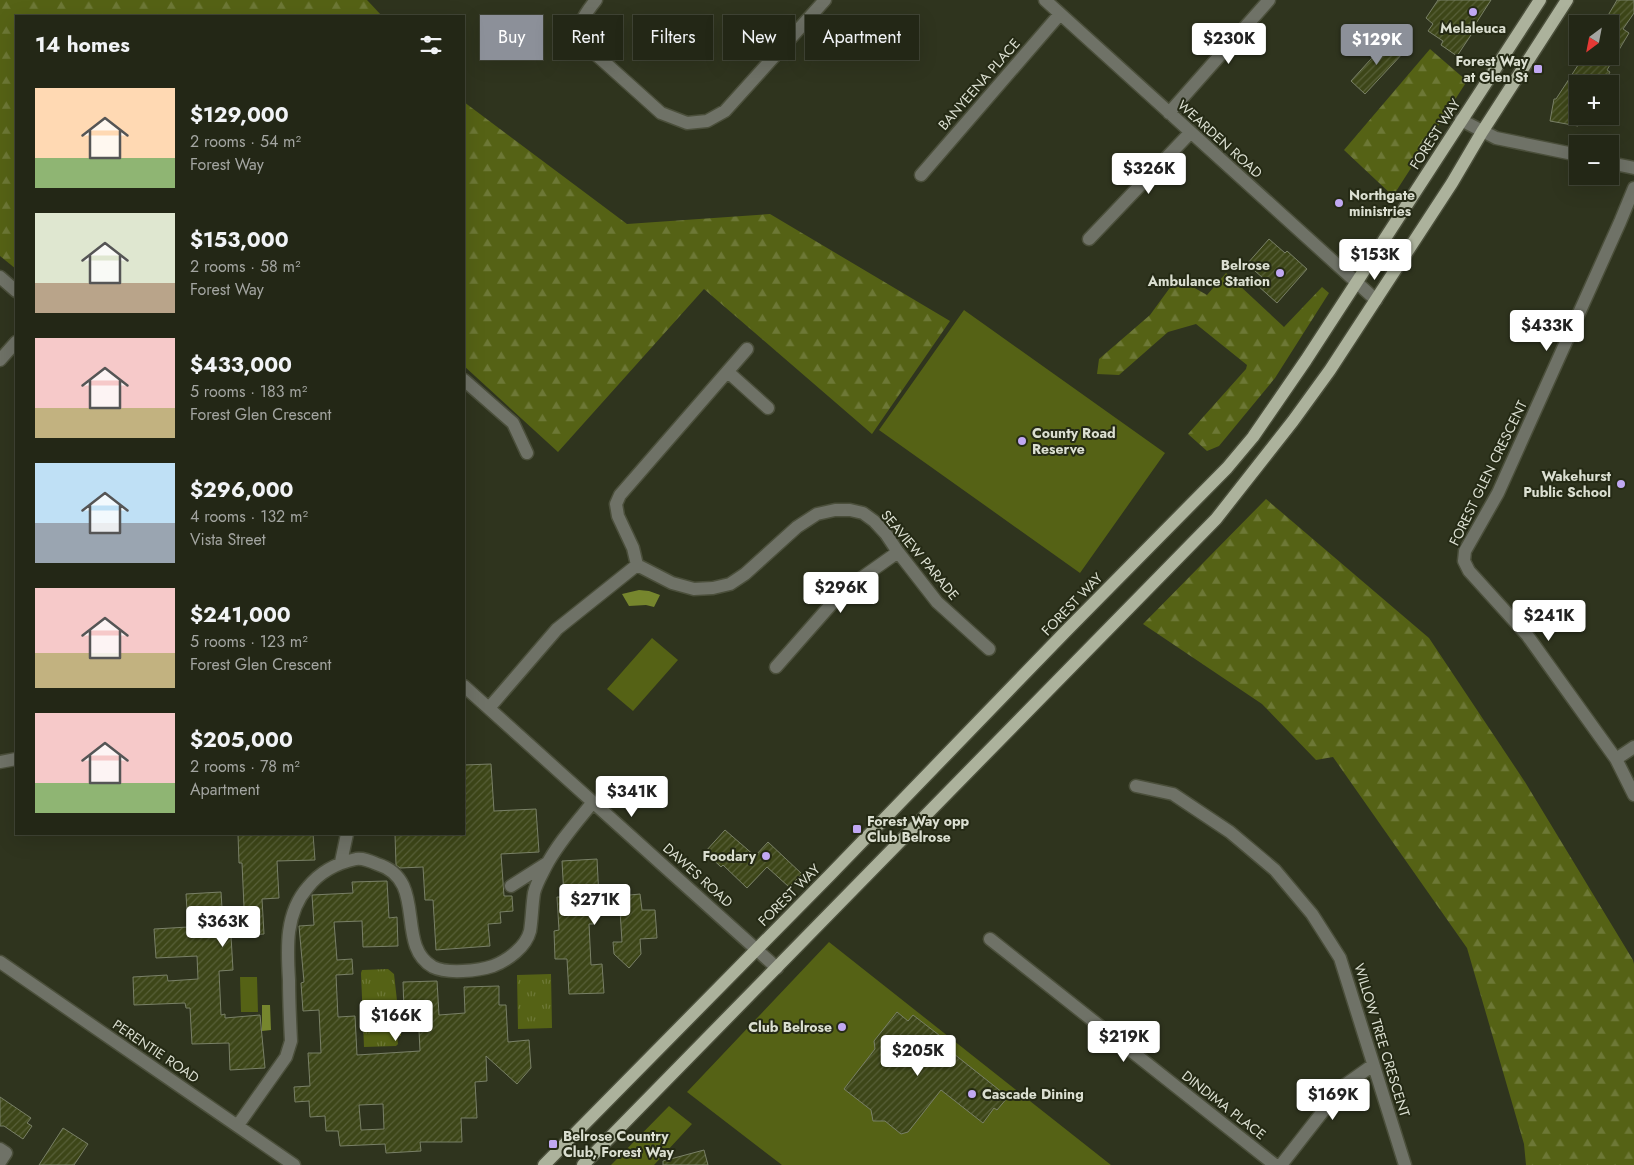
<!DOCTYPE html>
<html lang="en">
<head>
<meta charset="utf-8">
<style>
  body { margin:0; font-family:Jost,sans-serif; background:#2f3323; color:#f1f3f6; height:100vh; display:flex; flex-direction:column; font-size:19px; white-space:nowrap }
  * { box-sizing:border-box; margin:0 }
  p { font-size:16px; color:#a3a5a1 }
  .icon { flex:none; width:28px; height:28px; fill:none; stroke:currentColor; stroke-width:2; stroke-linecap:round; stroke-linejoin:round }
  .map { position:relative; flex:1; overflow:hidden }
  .side { position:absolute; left:15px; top:15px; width:450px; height:820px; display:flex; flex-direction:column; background:#232716; border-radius:0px; box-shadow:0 5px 20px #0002,0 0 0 1px #404435 }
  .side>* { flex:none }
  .hud { position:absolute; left:480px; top:15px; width:475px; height:45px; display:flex; gap:10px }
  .needle { width:32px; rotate:212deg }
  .controls { position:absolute; left:1569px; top:15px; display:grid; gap:10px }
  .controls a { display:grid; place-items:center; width:50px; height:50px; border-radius:0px; background:#232716; box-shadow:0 5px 20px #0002,0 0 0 1px #404435; font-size:25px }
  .price { position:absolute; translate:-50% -42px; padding:0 11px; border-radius:5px; background:#fff; color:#222; font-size:16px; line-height:32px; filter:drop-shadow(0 1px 2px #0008) }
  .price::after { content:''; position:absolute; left:50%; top:30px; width:15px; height:11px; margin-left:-8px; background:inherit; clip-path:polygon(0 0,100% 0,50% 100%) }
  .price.current { background:#8c9099; color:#fff }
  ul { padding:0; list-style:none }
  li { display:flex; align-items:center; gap:15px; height:125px; padding:0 20px }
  li span { display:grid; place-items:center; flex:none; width:140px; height:100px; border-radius:0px; color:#555 }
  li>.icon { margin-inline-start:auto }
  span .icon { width:60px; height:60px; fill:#fffc; stroke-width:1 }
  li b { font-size:21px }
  h2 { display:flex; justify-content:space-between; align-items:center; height:60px; padding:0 20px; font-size:21px }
  .tag { padding:0 18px; border-radius:0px; background:#232716; box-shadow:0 5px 20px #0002,0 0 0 1px #404435; font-size:18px; line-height:45px }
  .tag.current { background:#8c9099; color:#fff }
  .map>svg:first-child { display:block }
  .grass { fill:url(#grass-tufts) }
  .forest { fill:url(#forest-firs) }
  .green { fill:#556215 }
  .water { fill:#76862d }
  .building { fill:url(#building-hatch); stroke:#798067; fill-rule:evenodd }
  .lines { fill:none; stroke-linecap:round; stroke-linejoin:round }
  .minor-casing { stroke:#4b4f3b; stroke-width:15 }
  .major-casing { stroke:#4b4f3b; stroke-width:15 }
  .minor { stroke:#6f7267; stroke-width:12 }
  .major { stroke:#acb29c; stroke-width:12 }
  .poi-dot { fill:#c1a8f3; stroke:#252a15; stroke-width:2 }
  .labels { text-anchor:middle; stroke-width:4; stroke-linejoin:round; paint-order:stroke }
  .poi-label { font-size:14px; font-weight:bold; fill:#dbdfd1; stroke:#252a15; text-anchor:end }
  .street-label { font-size:14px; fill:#dbdfd1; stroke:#252a15 }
</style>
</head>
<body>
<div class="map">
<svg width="1634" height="1165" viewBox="0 0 1634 1165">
  <defs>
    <pattern id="grass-tufts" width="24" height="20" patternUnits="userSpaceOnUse" patternTransform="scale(1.25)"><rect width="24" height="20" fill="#556215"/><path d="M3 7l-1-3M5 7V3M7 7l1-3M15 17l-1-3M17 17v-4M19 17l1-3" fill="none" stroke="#6d7836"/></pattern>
    <pattern id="forest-firs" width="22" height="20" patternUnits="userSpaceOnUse" patternTransform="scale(1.25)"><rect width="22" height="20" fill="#556215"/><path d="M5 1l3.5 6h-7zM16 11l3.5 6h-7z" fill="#6d7836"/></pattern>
    <pattern id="building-hatch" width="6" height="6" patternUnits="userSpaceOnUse" patternTransform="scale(1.25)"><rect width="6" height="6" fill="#3d4618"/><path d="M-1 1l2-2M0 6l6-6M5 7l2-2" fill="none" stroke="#586039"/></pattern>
  </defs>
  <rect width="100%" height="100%" fill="#2f341e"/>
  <!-- grass -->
  <path class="grass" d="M388,969L394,974L401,1036H397L398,1044L396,1046L364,1047L361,973L362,970Z
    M551,974L552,1028L518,1029L517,975Z"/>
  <!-- forest -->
  <path class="forest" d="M0,0H367L382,16H16V269L0,256Z
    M1430,49L1467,81L1393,196L1344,150Z
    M464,102L627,224L770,214L950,321L872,434L704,289L558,452L464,366Z
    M1226,273L1284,327L1322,287L1329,293L1275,378L1219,446L1207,451L1188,434L1246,369L1247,365L1196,324L1168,332L1119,375L1097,374L1099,359L1150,315L1177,278L1207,295Z
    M1266,499L1429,638L1525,782L1633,960L1634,964V1165H1526L1524,1144L1467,948L1333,757L1316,760L1262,704L1143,624Z"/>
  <!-- green -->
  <path class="green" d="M964,310L1165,453L1080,573L879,430Z
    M652,638L678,660L633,711L607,689Z
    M829,942L1111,1165H782L687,1092Z
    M240,977H257L258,1012H241Z
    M669,1106L692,1124L654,1165H611Z"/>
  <!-- water -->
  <path class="water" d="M639,590L649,591L660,595L654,607L646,605L629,606L622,594Z
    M262,1005H270L271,1030L262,1031Z"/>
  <!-- building -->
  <path class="building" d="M1438,0H1491L1471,31L1473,32L1457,56L1441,45L1443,41L1428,31L1433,24L1426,18Z
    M1617,0H1634V13L1623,29L1629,33L1607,70L1610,72L1603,84H1578V126L1550,121L1554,99H1556L1584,56H1610V24H1603Z
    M1389,39L1404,52L1365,94L1351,81Z
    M1269,239L1285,253L1287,251L1307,269L1277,303L1257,285L1263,278L1247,264Z
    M491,764L494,811L536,809L539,852L501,854L504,896H512L513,911L500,912L501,923L488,924L490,946L436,950L433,900H425L423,867L400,868L396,865L395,834H464V765Z
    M725,830L755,856L768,842L802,874L789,887L767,867L747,888L723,865L721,867L705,852Z
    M238,834H313L315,860L277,861L279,898L262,899L264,934L231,936L233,970L219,971L221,1015L225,1014V1018L260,1015L265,1068L230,1070L229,1043L192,1044L190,1008H186L185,1003L134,1005L133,977L167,975L168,981L198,979L197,956L156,958L154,929L188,927L186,894L221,892L222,908L244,907L242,863H239Z
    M597,859L599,898L640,894L642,910H655L657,938L640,939L641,954L629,968L614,954L613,942H622L620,910L593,913L594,924H589L591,965L602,964L604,993L569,994L567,959H555L554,931L559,930L557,897H564L562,861Z
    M387,881L389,918L397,917L398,946L363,947L362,921L334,922L337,960L352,959L353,974L336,975L338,1017L355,1016L357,1055L420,1051L418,1010L404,1011L403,982L437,981L439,1015L465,1013L464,987L499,986V1005H506L508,1042L529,1040L531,1068L517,1084L486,1056L487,1081L475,1082L477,1118H461L462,1142H420L421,1151L386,1153L385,1144L340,1146L338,1131H326L325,1116L310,1117L309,1101L295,1102L294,1087L310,1086L308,1053H321L319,1010L303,1011L301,983L304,982L299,926L314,925L312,895L353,893L352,882ZM383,1104L384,1129L361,1130L359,1105Z
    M897,1012L908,1021L913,1015L948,1042L944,1046L1008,1097L997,1110L994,1108L983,1123L941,1090L908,1132L901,1134L885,1121H873L871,1110L844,1089L875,1049L874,1041Z
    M0,1097L31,1118L27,1123L32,1126L23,1139L4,1126H0Z
    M63,1128L88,1144L74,1165H39Z
    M704,1150L708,1165H663V1161Z"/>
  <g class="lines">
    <defs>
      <path id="minor" d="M596,0C583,16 579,22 582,42L661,113L687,123L707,121L725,111L825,0
        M1045,0L1376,300
        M1169,113L1269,0
        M1461,120L1496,138L1578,155
        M1610,163L1634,168
        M921,175L1060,14
        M1634,188L1620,222L1498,493L1465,551L1464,561L1469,571L1527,635L1616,759L1634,795
        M1089,239L1190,133
        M0,277L16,291
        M747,349L620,495L616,504L618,516L633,548L637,565L672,583L694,589L713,588L730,584L745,574L797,527L817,514L835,510H850L863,513L874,521L886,534L898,552L937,602L989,649
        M0,360L16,342
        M728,372L768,408
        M464,380L513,423L527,453
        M776,667L843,591L898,552
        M464,686L777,968
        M489,708L557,629L637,565
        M1616,759L1634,747
        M0,762L16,759
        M1136,786L1173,794L1230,832L1275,870L1312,914L1340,958L1405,1165
        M341,862L347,834
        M511,886L547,863
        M990,939L1275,1165
        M0,962L294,1165
        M238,1125L286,1057L291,1041C290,1021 289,1000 289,980C287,948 285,913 308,887C320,872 337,863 356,859C363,858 370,861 377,864C429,880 394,945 433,967C447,974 478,971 493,966C508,960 526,947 530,931C532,919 532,906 534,893C536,884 542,874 546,866C558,843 577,822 593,802
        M0,1149L6,1153L0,1162
        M1281,1165L1342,1087L1373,1065"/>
      <path id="major" d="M544,1165L829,876L1067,630L1227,468L1253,437L1306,360L1540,0
        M583,1165L1216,519L1293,421L1330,370L1452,183L1482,132L1567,0"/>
    </defs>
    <!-- minor casing -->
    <use href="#minor" class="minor-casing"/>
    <!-- major casing -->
    <use href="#major" class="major-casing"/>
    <!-- minor -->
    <use href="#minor" class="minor"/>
    <!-- major -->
    <use href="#major" class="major"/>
  </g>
  <!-- markers -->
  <g class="poi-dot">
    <circle cx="1473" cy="12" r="5"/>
    <rect x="1533" y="64" width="10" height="10" rx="2.5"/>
    <circle cx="1339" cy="203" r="5"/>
    <circle cx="1280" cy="273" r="5"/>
    <circle cx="1022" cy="441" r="5"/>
    <circle cx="1621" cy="484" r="5"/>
    <rect x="852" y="824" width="10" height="10" rx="2.5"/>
    <circle cx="766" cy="856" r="5"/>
    <circle cx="842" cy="1027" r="5"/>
    <circle cx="972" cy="1094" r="5"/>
    <rect x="548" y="1139" width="10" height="10" rx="2.5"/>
  </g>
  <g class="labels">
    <!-- poi labels -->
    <g class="poi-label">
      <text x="1473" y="33" text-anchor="middle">Melaleuca</text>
      <text x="1528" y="66">Forest Way<tspan x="1528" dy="16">at Glen St</tspan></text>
      <text x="1349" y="200" text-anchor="start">Northgate<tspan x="1349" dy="16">ministries</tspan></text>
      <text x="1270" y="270">Belrose<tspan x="1270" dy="16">Ambulance Station</tspan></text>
      <text x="1032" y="438" text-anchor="start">County Road<tspan x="1032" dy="16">Reserve</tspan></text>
      <text x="1611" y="481">Wakehurst<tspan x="1611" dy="16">Public School</tspan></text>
      <text x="867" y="826" text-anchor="start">Forest Way opp<tspan x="867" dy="16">Club Belrose</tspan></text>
      <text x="756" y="861">Foodary</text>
      <text x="832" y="1032">Club Belrose</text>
      <text x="982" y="1099" text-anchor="start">Cascade Dining</text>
      <text x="563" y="1141" text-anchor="start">Belrose Country<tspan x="563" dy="16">Club, Forest Way</tspan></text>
    </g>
    <!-- street labels -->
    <g class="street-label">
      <text transform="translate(979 84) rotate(-49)" y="5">BANYEENA PLACE</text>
      <text transform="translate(1435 134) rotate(-57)" y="5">FOREST WAY</text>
      <text transform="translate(1220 139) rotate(42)" y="5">WEARDEN ROAD</text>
      <text transform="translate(1488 473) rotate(-64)" y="5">FOREST GLEN CRESCENT</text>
      <text transform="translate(920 555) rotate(50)" y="5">SEAVIEW PARADE</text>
      <text transform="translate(1072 604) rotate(-46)" y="5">FOREST WAY</text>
      <text transform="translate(698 875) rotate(42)" y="5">DAWES ROAD</text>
      <text transform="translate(789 895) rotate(-45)" y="5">FOREST WAY</text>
      <text transform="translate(1382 1040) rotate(73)" y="5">WILLOW TREE CRESCENT</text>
      <text transform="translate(156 1051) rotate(34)" y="5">PERENTIE ROAD</text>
      <text transform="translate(1224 1105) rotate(38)" y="5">DINDIMA PLACE</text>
    </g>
  </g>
</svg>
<div class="controls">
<a><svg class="needle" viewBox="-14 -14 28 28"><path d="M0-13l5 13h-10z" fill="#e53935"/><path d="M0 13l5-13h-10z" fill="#a3a5a1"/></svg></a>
<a>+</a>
<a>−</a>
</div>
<b class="price" style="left:1229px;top:65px">$230K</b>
<b class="price current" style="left:1377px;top:66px">$129K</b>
<b class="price" style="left:1149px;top:195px">$326K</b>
<b class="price" style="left:1375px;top:281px">$153K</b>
<b class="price" style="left:1547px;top:352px">$433K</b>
<b class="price" style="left:841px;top:614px">$296K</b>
<b class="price" style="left:1549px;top:642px">$241K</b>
<b class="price" style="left:632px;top:818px">$341K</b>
<b class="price" style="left:595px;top:926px">$271K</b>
<b class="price" style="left:223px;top:948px">$363K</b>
<b class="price" style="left:396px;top:1042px">$166K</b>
<b class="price" style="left:1124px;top:1063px">$219K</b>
<b class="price" style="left:918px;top:1077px">$205K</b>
<b class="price" style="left:1333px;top:1121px">$169K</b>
<div class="hud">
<a class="tag current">Buy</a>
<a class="tag">Rent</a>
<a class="tag">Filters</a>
<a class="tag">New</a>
<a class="tag">Apartment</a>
</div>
<section class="side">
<h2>14 homes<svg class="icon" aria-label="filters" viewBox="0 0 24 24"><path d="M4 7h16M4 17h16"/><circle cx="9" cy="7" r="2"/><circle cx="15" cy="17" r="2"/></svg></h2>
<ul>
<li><span style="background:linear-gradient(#ffd9b3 70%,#8fb573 0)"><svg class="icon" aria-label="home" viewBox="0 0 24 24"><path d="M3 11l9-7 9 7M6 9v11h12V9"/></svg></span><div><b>$129,000</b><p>2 rooms · 54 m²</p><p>Forest Way</p></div></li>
<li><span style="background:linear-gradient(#dfe7d0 70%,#b9a48a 0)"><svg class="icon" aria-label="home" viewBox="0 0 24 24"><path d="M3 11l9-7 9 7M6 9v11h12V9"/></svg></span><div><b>$153,000</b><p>2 rooms · 58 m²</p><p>Forest Way</p></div></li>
<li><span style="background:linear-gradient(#f6c9c9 70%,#c2b280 0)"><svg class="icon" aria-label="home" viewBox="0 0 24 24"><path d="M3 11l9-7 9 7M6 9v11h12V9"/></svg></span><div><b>$433,000</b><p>5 rooms · 183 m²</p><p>Forest Glen Crescent</p></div></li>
<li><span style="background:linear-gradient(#bfe0f5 60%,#9aa5b1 0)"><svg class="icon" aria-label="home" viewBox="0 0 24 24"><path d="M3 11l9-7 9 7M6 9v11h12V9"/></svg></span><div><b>$296,000</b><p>4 rooms · 132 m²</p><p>Vista Street</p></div></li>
<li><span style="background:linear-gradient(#f6c9c9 65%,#c2b280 0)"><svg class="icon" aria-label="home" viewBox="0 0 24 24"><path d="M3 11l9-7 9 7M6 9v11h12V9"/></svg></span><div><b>$241,000</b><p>5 rooms · 123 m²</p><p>Forest Glen Crescent</p></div></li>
<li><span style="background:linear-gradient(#f6c9c9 70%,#8fb573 0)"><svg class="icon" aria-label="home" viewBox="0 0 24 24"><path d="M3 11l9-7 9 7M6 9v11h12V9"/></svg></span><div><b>$205,000</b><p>2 rooms · 78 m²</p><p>Apartment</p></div></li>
</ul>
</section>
</div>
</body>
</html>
